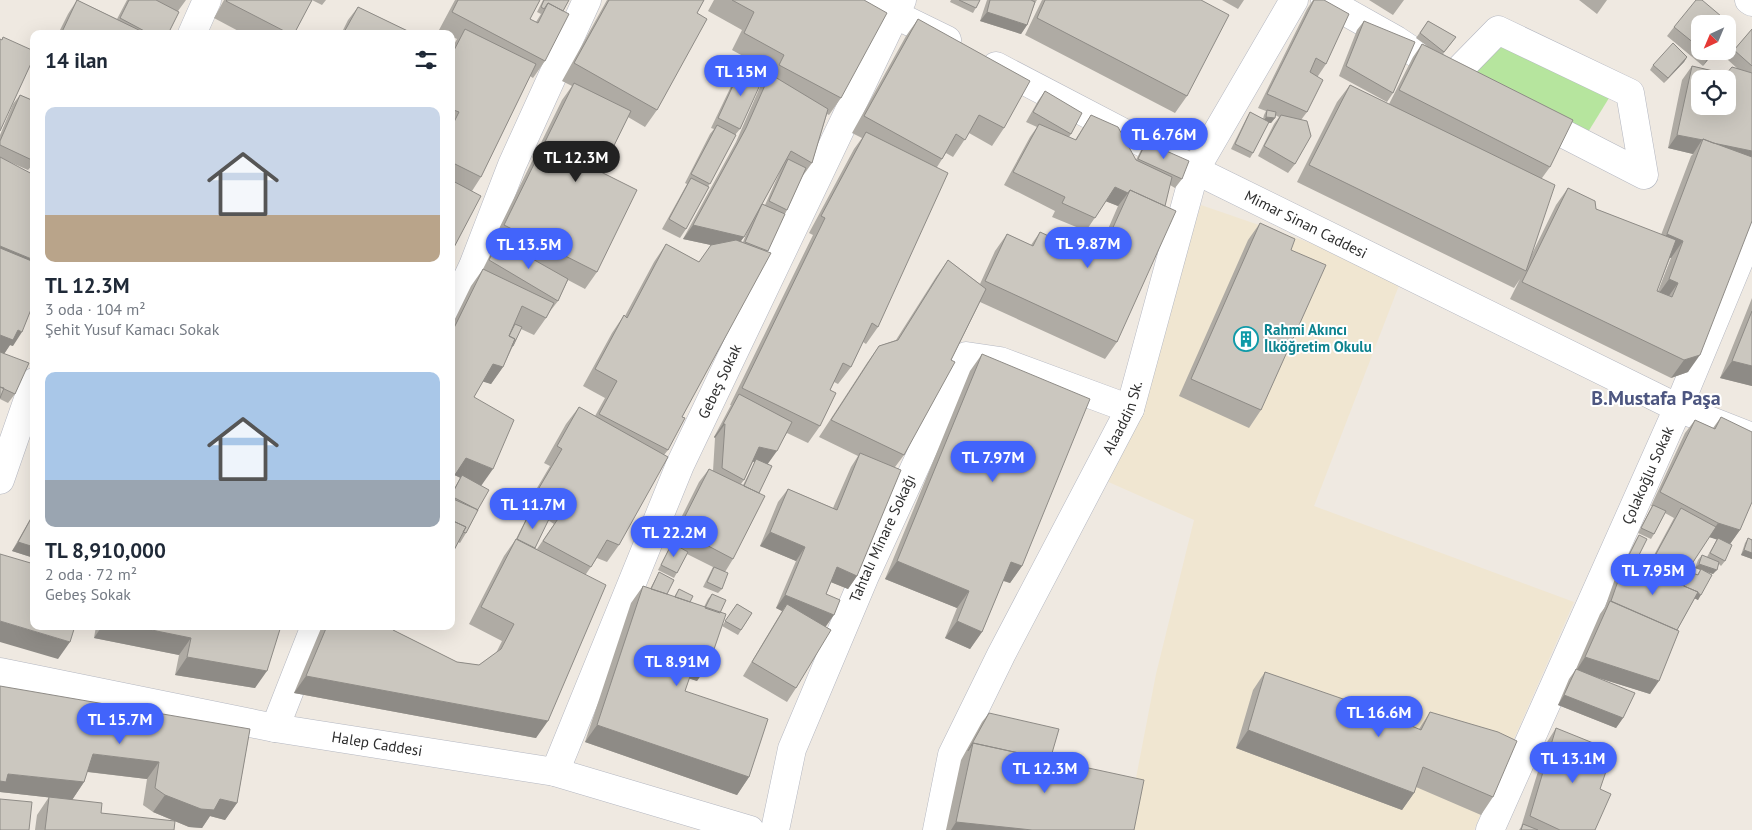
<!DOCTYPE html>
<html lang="tr">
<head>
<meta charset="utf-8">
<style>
  body { margin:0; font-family:"PT Sans",sans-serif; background:#f6f6f7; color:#1f2937; height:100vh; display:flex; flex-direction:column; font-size:19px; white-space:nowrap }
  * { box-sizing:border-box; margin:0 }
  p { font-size:16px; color:#747a83 }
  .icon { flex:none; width:28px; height:28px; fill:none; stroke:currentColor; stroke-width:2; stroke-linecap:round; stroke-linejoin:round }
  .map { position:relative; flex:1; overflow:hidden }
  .side { position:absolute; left:30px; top:30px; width:425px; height:600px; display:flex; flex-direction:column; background:#fff; border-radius:10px; box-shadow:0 5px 20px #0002 }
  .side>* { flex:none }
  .needle { width:32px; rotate:224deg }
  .fabs { position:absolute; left:1691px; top:15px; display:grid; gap:10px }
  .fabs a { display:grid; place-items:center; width:45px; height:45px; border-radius:10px; background:#fff; box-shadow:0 5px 20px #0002; font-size:25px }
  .price { position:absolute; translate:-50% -42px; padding:0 11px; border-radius:18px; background:#4264fb; color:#fff; font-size:16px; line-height:32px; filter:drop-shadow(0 1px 2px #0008) }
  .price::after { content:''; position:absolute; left:50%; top:30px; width:15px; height:11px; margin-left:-8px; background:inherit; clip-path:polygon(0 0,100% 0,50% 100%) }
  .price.selected { background:#222; color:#fff }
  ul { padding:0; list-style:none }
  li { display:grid; align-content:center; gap:10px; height:265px; padding:0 15px }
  li span { display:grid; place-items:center; height:155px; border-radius:10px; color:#555 }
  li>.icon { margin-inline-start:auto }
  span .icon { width:90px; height:90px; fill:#fffc; stroke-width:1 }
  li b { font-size:21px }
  h2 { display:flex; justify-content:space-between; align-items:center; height:60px; padding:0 15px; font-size:21px }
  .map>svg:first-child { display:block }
  .education { fill:#f0e6d1 }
  .green { fill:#b6e59e }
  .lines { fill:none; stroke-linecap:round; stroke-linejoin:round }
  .street-casing { stroke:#b4b7c1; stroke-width:29 }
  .secondary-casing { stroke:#b4b7c1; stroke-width:29 }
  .street { stroke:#fff; stroke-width:28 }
  .secondary { stroke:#fff; stroke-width:28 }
  .wall { fill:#afaba4; fill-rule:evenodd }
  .shaded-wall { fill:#8e8b86 }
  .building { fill:#cbc7bf; stroke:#8e8b86; fill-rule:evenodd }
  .labels { text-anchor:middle; stroke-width:4; stroke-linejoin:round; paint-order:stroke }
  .street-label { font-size:15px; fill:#2e2e2e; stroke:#fff }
  .culture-label { font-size:15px; font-weight:bold; fill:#0d838f; stroke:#fff; text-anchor:start }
  .district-label { font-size:20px; font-weight:bold; fill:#4d5680; stroke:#fff }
</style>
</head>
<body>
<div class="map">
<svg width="1752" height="830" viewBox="0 0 1752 830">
  <rect width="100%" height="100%" fill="#efe9e1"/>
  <!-- education -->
  <path class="education" d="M1201,205L1403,275L1314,506L1574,602L1474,830H1126L1156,674L1194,520L1095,476L1130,409Z"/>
  <!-- green -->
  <path class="green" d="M1504,39L1609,98L1585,137L1468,72Z"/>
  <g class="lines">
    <defs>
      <g id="street">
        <path d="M1325,0L1396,40L1452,77L1498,30L1630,93L1644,175L1533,118"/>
        <path d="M192,34L207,0"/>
        <path d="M451,313L473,266L512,165L587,0"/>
        <path d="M0,480L34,382"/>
        <path d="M275,728L315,626"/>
        <path id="s1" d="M775,830L792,749L864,578L966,356L1000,361L1130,409"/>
        <path id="s2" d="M937,830L952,755L1001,655L1130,409L1195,170L1294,0"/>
        <path id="s3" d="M1490,830L1678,408L1752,230"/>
      </g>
      <g id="secondary">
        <path d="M865,0L947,40"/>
        <path d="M1749,0L1752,2"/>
        <path id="s4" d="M996,66L1195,170L1678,408L1752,437"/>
        <path id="s5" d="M0,672L275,728L555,772L750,830"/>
        <path id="s6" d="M555,772L680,465L902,0"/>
      </g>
    </defs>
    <!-- street casing -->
    <use href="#street" class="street-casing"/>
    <!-- secondary casing -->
    <use href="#secondary" class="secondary-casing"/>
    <!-- street -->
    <use href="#street" class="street"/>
    <!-- secondary -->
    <use href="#secondary" class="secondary"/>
  </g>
  <!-- wall -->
  <path class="wall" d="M77,0L117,19L127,0H186L178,11L168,34H58L68,14Z
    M224,0H312L294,34H244L214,18Z
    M312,0H326L322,5Z
    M455,0H540L530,19L536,22L541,14L537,12L543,0H569L563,11L545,61L533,78L530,76L481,177L472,191L451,253V50L457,39L451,36V34H447L439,30Z
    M607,0H704L697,13L657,110L645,127L628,117L601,172L597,272L585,289L568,280L558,301L551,310L546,318L534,335L521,329L503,367L491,384L483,381L474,397L481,486L477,512L466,533L460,543L458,542L451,556V494L460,478L455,475L451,481V327L471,286L483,269L493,249L496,245L492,243L562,100L572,86L562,81Z
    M714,0H864L841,98L829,115L827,114L812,163L802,177L787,210L682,417L668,450L664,455L619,545L607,562L597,558L586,574L536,738L294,693L322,626H395L393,630L457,662L479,665L496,653L502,641L469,624L504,556L516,539L527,517L530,512L545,518L527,505L550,466L544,463L566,424L579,407L595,416L605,398L583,386L612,333L624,315L625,316L654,262L666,244L699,262L711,245L683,239L736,142L760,87L770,74H771L772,72L732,50L742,30L708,11ZM783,165L765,205L762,204ZM749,227L743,242L741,241ZM548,520L554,524L537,549L535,548Z
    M951,0H980L973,13L950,2Z
    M987,0H1037L1035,3L1027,25L1021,34L980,21Z
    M1042,0H1201L1187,96L1175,113L1025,35Z
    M1222,0H1244L1238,9Z
    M1313,0H1324L1326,64L1318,76L1307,112L1301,120L1295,164L1288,173L1258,156L1274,124L1279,117L1275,115V118L1271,123H1268L1253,153L1250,158L1231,149L1247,117L1250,112L1263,119L1264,115L1266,111L1258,108L1307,9Z
    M1369,0H1404L1393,15Z
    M1579,0H1607L1597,14Z
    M358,7L414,34H341L348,20Z
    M918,19L1004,128L992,146L969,133L953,157L946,153L937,167L878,327L866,344L863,342L851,367L838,384L834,382L830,390L820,426L808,443L787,433L767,464L759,493L733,559L725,572L722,589L718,593L703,587L713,567L687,554L674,578L658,570L671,545L668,544L699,482L709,469L713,471L715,438L714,437L731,405H730L813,235L809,233L854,149L862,138L852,133L906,36ZM753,462H755L743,485L741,484L744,480Z
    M1364,21L1393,93L1387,102L1339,76L1357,30Z
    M1428,21L1456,37L1443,54L1550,167L1542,178L1530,258L1556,205L1568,188L1596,209L1661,235L1691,156L1693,154L1668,148L1682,80L1692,66L1726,74L1738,69L1728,60L1734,50L1752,29V221L1688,372L1671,378L1510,299L1520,279L1514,288L1297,182L1337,102L1350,85L1417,118L1389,104L1413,57L1422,44L1427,46L1416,38ZM1670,258H1671L1658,291H1657Z
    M1700,24V51H1715L1703,66L1667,36L1674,27Z
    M1687,57L1684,62L1664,83L1650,70L1653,65Z
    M742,66L740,129L735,135L686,229L680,238L662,229L687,184L685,183L710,134L714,129L711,128L736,76Z
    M1045,91L1071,134L1069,137L1075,140L1091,115L1136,160L1140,152L1146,142L1182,179L1175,188L1170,185L1117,342L1105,359L980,302L904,455L895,467L857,576L848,589L831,582L826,594V627L796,688L787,702L743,676L782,611L776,608L796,561L760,546L778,502L788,489L833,508L851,467L858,456L819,437L867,363L879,346L896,340L936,277L948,260L980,284L995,251L1007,234L1031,245L1040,232L1078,249L1087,237L1102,243L1118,206L1106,201L1086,231L1052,217L1055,211L1004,185L1030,137L1037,127L1026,122L1038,101Z
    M20,95L34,101V163L28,170L5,160L13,346L10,345L4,354L0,352V135L13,104Z
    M34,165V171L31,170Z
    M1260,223L1291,250L1261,410L1249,428L1179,396L1248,240Z
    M1752,298V386L1720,378Z
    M0,352L15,394L8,403L0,399Z
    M982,354L1022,566L1010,583L1003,581L982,632L970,649L945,638L957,608L885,579L970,371Z
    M1721,417L1740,530L1730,544L1725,561L1721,566L1719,564L1713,574L1706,572L1698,600L1695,598L1677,630L1650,694L1593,676L1623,718L1616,728L1558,705L1569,679L1576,669L1600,614L1605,607L1618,570L1625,561L1636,540L1639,535L1634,565L1646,570L1674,518L1665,513L1654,534L1651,539L1638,533L1652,506H1651L1685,433L1695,420L1713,428ZM1709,537L1717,539L1707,557L1702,555L1698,560L1695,568L1700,570L1697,575L1690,572L1686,577L1683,586L1679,584Z
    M34,512V558L12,551Z
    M1748,538L1752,540V559L1741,555L1745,543Z
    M659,572L667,594L674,597L679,589L690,602L704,607L708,599L712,594L720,613L697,681L689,678L685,691L749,777L737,795L585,742L631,603L643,586L650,589Z
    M737,604L752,613L738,635L722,626Z
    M96,626H281L255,688L175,675L179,655L94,638Z
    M1265,672L1419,729L1430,712L1493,797L1481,815L1416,787L1414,793L1402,810L1236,748L1253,690Z
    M989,713L1050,760L1134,830H946L961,760L982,722Z
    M1556,728L1600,789L1595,830H1519L1521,827L1547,742Z
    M250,729L237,803L225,820L210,816L202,828L189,827L153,812L143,805L147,779L87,772L84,782L72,800L0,792Z
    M49,797L101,813L174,830H35L37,815Z"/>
  <!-- shaded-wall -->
  <path class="shaded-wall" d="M987,12L1027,25L1021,34L980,21Z
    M1713,51H1715L1703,66L1709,56Z
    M1687,57L1684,62L1664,83L1668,78Z
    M1266,117L1275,118L1271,123L1263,122Z
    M1677,135L1702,140L1693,154L1668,148Z
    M1703,140L1752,151V167Z
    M1115,187L1128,193L1118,206L1105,201Z
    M693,225L744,237L734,250L683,239Z
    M1667,234L1683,241L1671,258L1655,252Z
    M0,246L34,260V273L0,263Z
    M1669,279L1678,283L1666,300L1657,296Z
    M18,330L22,332L13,346L10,345L4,354L0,352V335Z
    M1700,355L1688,372L1671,378L1684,360Z
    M1732,361L1752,366V386L1720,378Z
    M493,364L503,367L491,384L481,381Z
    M723,424H725L715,438L714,437Z
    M759,447L777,451L767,465L756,459L755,462L750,461Z
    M466,458L493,469L481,486L454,475Z
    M1718,523L1740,530L1730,544L1709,537Z
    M770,532L805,547L796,561L760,546Z
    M18,542L34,547V558L12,551Z
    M1744,550L1752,553V559L1741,555Z
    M897,561L969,591L957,608L885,579Z
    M1011,562L1022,566L1010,583L999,579Z
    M1699,564L1717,570L1713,574L1695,568Z
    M837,567L857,576L848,589L828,581Z
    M1684,587L1701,595L1698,600L1680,592Z
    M785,595L834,615L824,629L787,604L782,611L776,608Z
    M0,621L70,642L58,659L0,642Z
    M957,621L982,632L970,649L945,638Z
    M102,626H132L191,638L179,655L94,638Z
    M187,657L267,671L255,688L175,675Z
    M1585,657L1659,681L1650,694L1576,671Z
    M696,659L709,664L697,681L684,677Z
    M306,676L548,721L536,738L294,693Z
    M1564,695L1623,718L1616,728L1558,705Z
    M597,725L749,777L737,795L585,742Z
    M1248,730L1414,793L1402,810L1236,748Z
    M93,754L159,762L147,779L81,771Z
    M8,774L84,782L72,800L0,792V781Z
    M165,795L220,799L237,803L225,820L210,816L202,828L189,827L153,812Z
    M956,822L1032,830H951Z"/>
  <!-- building -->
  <path class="building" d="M77,0L147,34H61Z
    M129,0H156L179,12L168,34H150L120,18Z
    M227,0H312L294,34H290L226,1Z
    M458,0H540L530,19L538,23L548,3L569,14L545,61L452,12Z
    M544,0H569L563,11L548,3L544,9L541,7Z
    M609,0H704L697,13L707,19L657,110L574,63Z
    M732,0H864L887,13L841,98L779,65L784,55L744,33L754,12Z
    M959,0H980L976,8Z
    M990,0H1031L1035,2L1027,25L987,12Z
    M1045,0H1201L1229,15L1187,96L1037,18Z
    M1314,0H1324L1349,14L1326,64L1316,58L1310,72L1323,80L1307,112L1267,94Z
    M1696,0H1702L1734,27L1728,34V24H1700V48L1674,27Z
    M358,7L414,34H343Z
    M918,19L1030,81L1004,128L979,115L965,140L956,134L942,159L864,116Z
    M1364,21L1415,42L1393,93L1346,66Z
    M1428,21L1456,37L1444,52L1420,33Z
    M465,29L536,64L481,177L451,162V128L459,112L451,109V56Z
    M1752,29V66L1734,50Z
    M3,37L34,51V57L0,131V39L2,40Z
    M1673,43L1687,57L1668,78L1653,65Z
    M1422,44L1573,120L1550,167L1399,90Z
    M1703,51H1713L1709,56Z
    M742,66L764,76L740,129L718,118Z
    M1692,66L1726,74L1732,67L1752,73V151L1713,143L1703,139V140L1677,135ZM1700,79H1728V106H1700Z
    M770,74L828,109L812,163L791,151L744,237L693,225L746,128Z
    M574,83L631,111L601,172L637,190L597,272L504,225Z
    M1350,85L1555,185L1526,271L1309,165Z
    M1045,91L1082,113L1071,134L1033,112Z
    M20,95L34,101V161L0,145V141Z
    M1267,110L1276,112L1275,118L1266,117Z
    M1250,112L1269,122L1253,153L1235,144Z
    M1091,115L1118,127L1136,160L1172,177L1165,206L1130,190L1128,193L1115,187L1095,218L1062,203L1065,197L1013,172L1039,124L1076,140Z
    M1281,115L1307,121L1311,136L1295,164L1264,146Z
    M717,125L736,135L710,184L691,174Z
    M866,132L948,173L878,327L872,323L851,367L843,363L830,390L836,393L820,426L742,388L825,218L821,216Z
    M1703,139L1752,157V221L1700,355L1684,360L1522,282L1568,188L1595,201L1596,209L1676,240L1657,291L1672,297L1678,283L1669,279L1683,241L1667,234Z
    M1146,142L1189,161L1182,179L1138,159Z
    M0,157L34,175V260L0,246Z
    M788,159L806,168L787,210L769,201Z
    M691,178L709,187L686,229L669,219Z
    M451,180L481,196L451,253Z
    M1130,190L1176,211L1117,342L985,281L1007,234L1033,246L1040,232L1081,251L1087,237L1105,245Z
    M762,204L785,214L768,251L745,242Z
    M1260,223L1295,239L1291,250L1326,265L1261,410L1191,379Z
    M499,240L568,279L558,301L489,260Z
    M736,240L771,253L682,417L685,418L668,450L599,414L617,381L595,369L624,315L627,318L666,244L699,262L711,245Z
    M0,248L34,262V302L22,332L18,330L13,340L0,335Z
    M948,260L986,289L951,360L955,362L904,455L831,420L879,346L898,340Z
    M483,269L554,303L546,318L522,306L509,336L515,339L503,367L493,364L474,397L514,420L493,469L466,458L451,481V334Z
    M1752,311V366L1732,361Z
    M515,324L522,327L513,346H512L515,339L509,336Z
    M0,352L29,363L15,394L0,387Z
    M982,354L1090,399L1022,566L1011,562L982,632L957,621L969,591L897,561Z
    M0,387L4,388L0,398Z
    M739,394L792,422L777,451L759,447L744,480L722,468L725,424H723Z
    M579,407L668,457L619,545L607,540L591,567L543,541L566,507L539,488L562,449L557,446Z
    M1721,417L1752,432V502L1740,530L1718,523L1660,492L1695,420L1715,429Z
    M860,453L901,470L857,576L837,567L826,594L840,600L834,615L785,595L805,547L770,532L788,489L837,510Z
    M756,459L772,466L759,493L744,486Z
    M709,469L765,496L733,559L678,530Z
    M462,475L489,490L477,511L478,510L451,496Z
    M451,498L478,510L466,533L463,532L466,527L451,520Z
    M1653,505L1666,511L1654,534L1641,528Z
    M1681,508L1716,527L1682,579L1650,565Z
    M530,512L549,519L535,548L517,539Z
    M34,513V547L18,542Z
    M451,520L466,527L451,556Z
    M1639,535L1647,539L1634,565L1626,561Z
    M1718,538L1732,545L1725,561L1710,553Z
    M1748,538L1752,540V553L1744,550Z
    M516,539L606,585L548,721L306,676L327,626H395L393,630L457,662L479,665L501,649L514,624L481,607Z
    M672,543L688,552L677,573L661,565Z
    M0,554L34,564V626H75L70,642L0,621Z
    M1702,555L1719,562L1717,570L1699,564Z
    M1625,561L1698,592L1677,630L1611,601Z
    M714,567L728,573L722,589L707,582Z
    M1701,569L1712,575L1701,595L1698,593V592L1684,586L1690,572L1698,575Z
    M659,572L674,580L667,594L651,589Z
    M643,586L726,614L709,664L696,659L685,691L768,719L749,777L597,725Z
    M679,589L693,596L690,602L675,597Z
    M712,594L726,600L720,613L705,608Z
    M1610,601L1679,631L1659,681L1585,657Z
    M737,604L752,613L741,630L725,621Z
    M787,604L831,630L796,688L752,662Z
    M132,626H281L267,671L187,657L191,638Z
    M1576,669L1635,693L1623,718L1564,695Z
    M1265,672L1372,709L1421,730L1430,712L1498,732L1517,741L1493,797L1423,767L1414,793L1248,730Z
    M0,686L250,729L237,803L220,799L214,810L201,809L165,795L155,788L159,762L93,754L84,782L8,774L6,782L0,781Z
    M989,713L1059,729L1050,760L973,743L968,751Z
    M1556,728L1613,751L1600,789L1611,794L1595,830H1560L1530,816Z
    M973,743L1144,780L1134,830H1032L956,822Z
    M49,797L102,803L101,813L175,821L174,830H45Z
    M0,799L32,802L29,830H0Z
    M1523,824L1538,830H1521Z"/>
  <!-- icons -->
  <defs>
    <symbol id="building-ring" viewBox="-11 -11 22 22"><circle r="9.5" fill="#fff" stroke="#0f9aa8" stroke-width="1.5"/><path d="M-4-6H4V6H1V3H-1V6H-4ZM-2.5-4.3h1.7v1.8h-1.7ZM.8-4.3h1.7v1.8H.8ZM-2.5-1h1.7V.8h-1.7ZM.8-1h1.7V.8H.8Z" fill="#0f9aa8"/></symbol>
  </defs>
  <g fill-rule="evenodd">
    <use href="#building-ring" x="1232" y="325" width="28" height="28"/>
  </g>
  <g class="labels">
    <!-- street labels -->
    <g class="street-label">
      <text dy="5" stroke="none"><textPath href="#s4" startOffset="348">Mimar Sinan Caddesi</textPath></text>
      <text dy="5" stroke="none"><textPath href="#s6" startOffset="424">Gebeş Sokak</textPath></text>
      <text dy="5" stroke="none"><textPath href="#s2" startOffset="455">Alaaddin Sk.</textPath></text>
      <text dy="5" stroke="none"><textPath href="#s3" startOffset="388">Çolakoğlu Sokak</textPath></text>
      <text dy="5" stroke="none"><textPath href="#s1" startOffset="312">Tahtalı Minare Sokağı</textPath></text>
      <text dy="5" stroke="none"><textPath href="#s5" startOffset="384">Halep Caddesi</textPath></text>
    </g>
    <!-- culture labels -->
    <g class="culture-label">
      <text x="1264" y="335">Rahmi Akıncı<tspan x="1264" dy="17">İlköğretim Okulu</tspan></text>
    </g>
    <!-- district labels -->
    <g class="district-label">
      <text x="1656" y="405">B.Mustafa Paşa</text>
    </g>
  </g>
</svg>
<div class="fabs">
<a><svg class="needle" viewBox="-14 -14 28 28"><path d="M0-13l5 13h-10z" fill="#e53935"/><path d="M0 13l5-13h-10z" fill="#747a83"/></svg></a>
<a><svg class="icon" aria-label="locate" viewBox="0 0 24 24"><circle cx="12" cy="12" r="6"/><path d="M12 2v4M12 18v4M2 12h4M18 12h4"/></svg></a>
</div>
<b class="price" style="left:741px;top:97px">TL 15M</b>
<b class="price" style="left:1164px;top:160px">TL 6.76M</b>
<b class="price selected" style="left:576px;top:183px">TL 12.3M</b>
<b class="price" style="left:1088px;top:269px">TL 9.87M</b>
<b class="price" style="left:529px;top:270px">TL 13.5M</b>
<b class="price" style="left:993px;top:483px">TL 7.97M</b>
<b class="price" style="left:533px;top:530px">TL 11.7M</b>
<b class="price" style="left:674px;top:558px">TL 22.2M</b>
<b class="price" style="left:1653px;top:596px">TL 7.95M</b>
<b class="price" style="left:677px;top:687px">TL 8.91M</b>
<b class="price" style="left:1379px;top:738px">TL 16.6M</b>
<b class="price" style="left:120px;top:745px">TL 15.7M</b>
<b class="price" style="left:1573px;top:784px">TL 13.1M</b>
<b class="price" style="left:1045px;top:794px">TL 12.3M</b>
<section class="side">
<h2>14 ilan<svg class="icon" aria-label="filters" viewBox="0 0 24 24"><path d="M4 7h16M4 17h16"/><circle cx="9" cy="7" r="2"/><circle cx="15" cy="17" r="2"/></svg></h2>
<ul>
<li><span style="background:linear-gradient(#c9d6e8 70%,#b9a48a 0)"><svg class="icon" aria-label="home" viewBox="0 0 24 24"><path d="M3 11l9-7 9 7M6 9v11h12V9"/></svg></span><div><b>TL 12.3M</b><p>3 oda · 104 m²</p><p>Şehit Yusuf Kamacı Sokak</p></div></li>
<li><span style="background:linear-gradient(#a9c7e8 70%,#9aa5b1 0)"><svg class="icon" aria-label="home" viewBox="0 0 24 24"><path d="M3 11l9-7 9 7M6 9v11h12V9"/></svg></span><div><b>TL 8,910,000</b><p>2 oda · 72 m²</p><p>Gebeş Sokak</p></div></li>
</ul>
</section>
</div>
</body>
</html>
